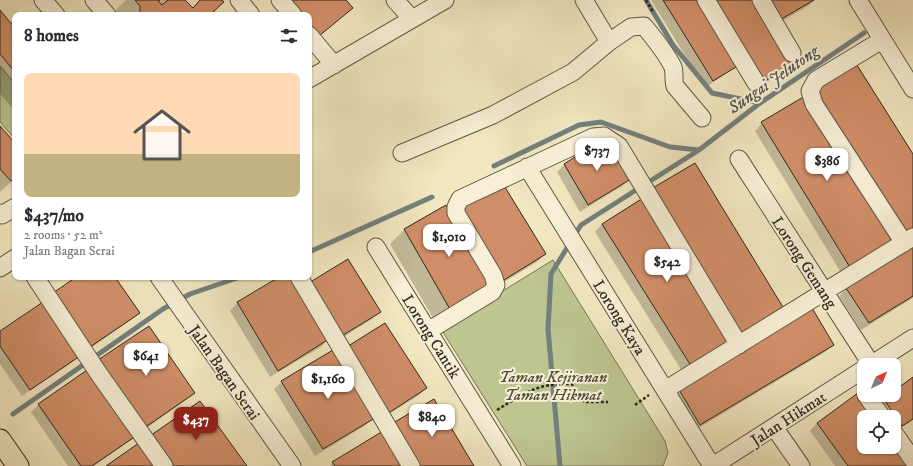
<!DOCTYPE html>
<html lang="en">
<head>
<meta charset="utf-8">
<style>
  body { margin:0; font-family:"IM FELL DW Pica",serif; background:#f2f2f3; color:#2b2b33; height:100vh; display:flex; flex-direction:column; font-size:15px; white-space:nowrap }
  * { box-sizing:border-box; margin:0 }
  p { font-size:13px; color:#7c7c81 }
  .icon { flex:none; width:22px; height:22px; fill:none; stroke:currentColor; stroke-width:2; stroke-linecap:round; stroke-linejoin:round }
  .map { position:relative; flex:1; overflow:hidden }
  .panel { position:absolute; left:12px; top:12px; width:300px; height:268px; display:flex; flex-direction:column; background:#fff; border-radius:8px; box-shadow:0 1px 3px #0004 }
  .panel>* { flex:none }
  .needle { width:26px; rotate:43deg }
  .buttons { position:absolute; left:857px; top:358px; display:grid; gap:8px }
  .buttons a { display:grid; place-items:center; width:44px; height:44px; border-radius:8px; background:#fff; box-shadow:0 1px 3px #0004; font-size:20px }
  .price { position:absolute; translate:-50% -34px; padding:0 9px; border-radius:8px; background:#fff; color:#222; font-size:13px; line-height:26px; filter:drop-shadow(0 1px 2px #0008) }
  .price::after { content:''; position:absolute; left:50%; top:24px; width:12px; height:9px; margin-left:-6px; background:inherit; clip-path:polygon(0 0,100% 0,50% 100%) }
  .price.current { background:#8f2418; color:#fff }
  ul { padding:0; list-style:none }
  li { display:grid; align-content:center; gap:8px; height:212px; padding:0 12px }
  li span { display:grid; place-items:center; height:124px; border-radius:8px; color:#555 }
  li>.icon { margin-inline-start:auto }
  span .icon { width:72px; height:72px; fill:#fffc; stroke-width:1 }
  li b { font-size:17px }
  h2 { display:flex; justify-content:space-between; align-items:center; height:48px; padding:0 12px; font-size:17px }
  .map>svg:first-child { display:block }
  .green { fill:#bdc591; stroke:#767657 }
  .shadow { fill:#0003 }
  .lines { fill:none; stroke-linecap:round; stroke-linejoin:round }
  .stream { stroke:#73807e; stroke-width:5 }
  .building { fill:#d08e68; stroke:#2e271d }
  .minor-casing { stroke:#5f5746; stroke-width:19 }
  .major-casing { stroke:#2e271d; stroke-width:23 }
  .path { stroke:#2e271d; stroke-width:2.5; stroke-dasharray:3 2; stroke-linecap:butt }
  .minor { stroke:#f7efd6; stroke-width:17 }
  .major { stroke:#f2e7c0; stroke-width:21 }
  .labels { text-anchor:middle; stroke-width:4; stroke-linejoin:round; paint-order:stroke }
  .street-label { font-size:16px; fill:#2e271d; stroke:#f7efd6 }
  .park-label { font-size:16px; font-style:italic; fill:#524e3a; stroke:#f7efd6 }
  .water-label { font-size:17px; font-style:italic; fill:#50544d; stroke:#f7efd6 }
</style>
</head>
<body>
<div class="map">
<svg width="913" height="466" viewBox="0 0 913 466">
  <rect width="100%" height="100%" fill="#f2e7c0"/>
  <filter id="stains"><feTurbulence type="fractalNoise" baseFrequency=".005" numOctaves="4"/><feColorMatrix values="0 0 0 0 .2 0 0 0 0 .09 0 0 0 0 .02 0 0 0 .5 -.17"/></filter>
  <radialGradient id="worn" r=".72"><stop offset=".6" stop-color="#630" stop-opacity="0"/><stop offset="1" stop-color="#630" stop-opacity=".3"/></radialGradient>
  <!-- green -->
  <path class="green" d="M0,66L15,84V139L0,122Z
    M553,260L665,441L668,453L663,466H527L441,329Z"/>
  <!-- shadow -->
  <path class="shadow" d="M126,0H185L192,10L202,0H220L213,15H111Z
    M651,0H814L808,6L770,28L792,64L784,72L752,91L737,66L705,88Z
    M0,12L15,30V111L0,94Z
    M762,123L913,155L890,236L843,276L755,131Z
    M0,127L15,145V179L0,192Z
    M599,143L630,179L622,186L580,212L557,172L564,165Z
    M643,199L785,311L685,376L595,232L602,224Z
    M446,206L458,215L466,207L545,254L537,262L496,287L489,280L437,325L390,244L404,230Z
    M913,247V298L861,330L839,296L847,288Z
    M78,277H114L139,313L131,320L82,354Z
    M281,277L379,312L372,319L332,344L329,338L321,347L270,377L230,311L237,303Z
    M0,332L78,355L71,363L22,396L0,364Z
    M833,345L825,352L692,432L671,396L678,389Z
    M337,358L426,388L418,396L379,420L373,417L366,425L315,456L274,389L282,382Z
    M913,379V420L894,433V417H884L876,406L889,395H894V392Z
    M193,393L186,400L94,466H68L31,412L39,405Z
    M857,395L864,417V447H894L913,466H835L810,431L817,423Z
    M333,463L403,466H329Z"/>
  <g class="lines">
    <!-- stream -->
    <path class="stream" d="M646,0L673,45L712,93L760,103
      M494,166L579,125L601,122L670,147L699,150
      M574,236L581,225L699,150L760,103L864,33
      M309,252L432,197
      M13,414L163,309L190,294L240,277
      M560,466L548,329L551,274L570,243"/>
  </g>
  <!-- building -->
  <path class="building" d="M135,0H160L158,1L162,5L168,0H185L193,8L200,0H222L224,2L214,11V15H138L140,13V6Z
    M288,0H346L353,8L319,36L309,25V15H301Z
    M663,0H701L741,64L713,81Z
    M710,0H755L793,64L760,84Z
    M766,0H814L778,21Z
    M0,10L15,28V72L0,54Z
    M855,62L913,154V233H901L816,97L819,86Z
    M805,96L891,238L889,246L851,269L761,122Z
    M0,126L15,143V178L11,181L0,169Z
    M599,142L610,144L631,179L588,205L564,164Z
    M695,163L786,312L742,338L651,189Z
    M503,184L546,254L504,280L463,215L466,206Z
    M643,198L731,345L693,369L602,224Z
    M446,205L490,280L489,290L451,311L404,229Z
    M913,245V296L869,323L846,288Z
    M348,259L381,312L340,337L307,284Z
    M76,277H115L140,313L90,347L53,293Z
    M279,277H292L329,339L278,371L237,302Z
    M43,302L80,356L30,390L0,346V331Z
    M812,308L834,345L700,425L678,388Z
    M385,323L427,388L387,414L345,348Z
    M149,326L195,393L144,428L98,360Z
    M333,350L375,418L323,449L281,381Z
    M90,368L136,436L92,466H81L38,404Z
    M913,377V419L902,426L883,398L888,395H894V391Z
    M858,393L875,417H864V447H894L910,466H848L817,423Z
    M434,399L474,466H419L393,423Z
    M200,401L247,466H171L150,436Z
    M383,431L404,466H335L332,462Z
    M139,443L155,466H106Z"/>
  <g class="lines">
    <defs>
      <path id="minor" d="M43,0L56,15
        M94,0L107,15
        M239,0L251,15
        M280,0L293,15
        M395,0L412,19
        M584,0L609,42
        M706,0L756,83
        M761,0L792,53
        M858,0L913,89
        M309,35L334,65
        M882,40L816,80L810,91L814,104L904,243
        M309,79L445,0
        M402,153L493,115L573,72L609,42L631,27L644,26C654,38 666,53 673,67C675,73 673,80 675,86L702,118
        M739,159L871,364
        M527,167L712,466
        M0,213L2,215L15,207
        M376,247L512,466
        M0,268L15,258
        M35,277L99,374L164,466
        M159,277L292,466
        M299,277L411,466
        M428,331L492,292L496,285L493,275L456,213V207L460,199L593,137L604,136L619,146L739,345
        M871,365L913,338
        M665,390L913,237
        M866,395L882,417
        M774,427L801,466
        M894,433L913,460
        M713,466L864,369"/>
      <path id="major" d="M0,440L18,466"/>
    </defs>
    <!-- minor casing -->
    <use href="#minor" class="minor-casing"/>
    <!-- major casing -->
    <use href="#major" class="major-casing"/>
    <!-- path -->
    <path class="path" d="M646,0L653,12
      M635,405L649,395
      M497,410C525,393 537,383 572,384L578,397L584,402H608"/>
    <!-- minor -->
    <use href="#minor" class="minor"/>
    <!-- major -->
    <use href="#major" class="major"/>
  </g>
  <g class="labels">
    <!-- street labels -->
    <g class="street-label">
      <text transform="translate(805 262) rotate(57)" y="6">Lorong Gemang</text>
      <text transform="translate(620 317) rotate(58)" y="6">Lorong Kaya</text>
      <text transform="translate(432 336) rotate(58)" y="6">Lorong Cantik</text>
      <text transform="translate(225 372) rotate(55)" y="6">Jalan Bagan Serai</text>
      <text transform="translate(788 418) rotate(-33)" y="6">Jalan Hikmat</text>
    </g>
    <!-- park labels -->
    <g class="park-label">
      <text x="553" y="382">Taman Kejiranan<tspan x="553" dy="18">Taman Hikmat</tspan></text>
    </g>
    <!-- water labels -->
    <g class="water-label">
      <text transform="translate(773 79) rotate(-35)" y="6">Sungai Jelutong</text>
    </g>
  </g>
  <rect width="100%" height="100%" filter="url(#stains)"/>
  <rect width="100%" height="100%" fill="url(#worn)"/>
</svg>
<div class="buttons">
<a><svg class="needle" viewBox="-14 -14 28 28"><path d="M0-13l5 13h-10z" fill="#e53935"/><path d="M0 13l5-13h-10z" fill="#7c7c81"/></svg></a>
<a><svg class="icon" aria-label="locate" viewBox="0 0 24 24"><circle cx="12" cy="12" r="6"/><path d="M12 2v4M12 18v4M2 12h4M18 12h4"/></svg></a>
</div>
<b class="price" style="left:597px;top:172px">$737</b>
<b class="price" style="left:827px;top:182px">$386</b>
<b class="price" style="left:449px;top:258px">$1,010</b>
<b class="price" style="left:667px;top:283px">$542</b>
<b class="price" style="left:146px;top:377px">$641</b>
<b class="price" style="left:328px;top:400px">$1,160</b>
<b class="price" style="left:432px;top:438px">$840</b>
<b class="price current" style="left:196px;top:441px">$437</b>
<section class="panel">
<h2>8 homes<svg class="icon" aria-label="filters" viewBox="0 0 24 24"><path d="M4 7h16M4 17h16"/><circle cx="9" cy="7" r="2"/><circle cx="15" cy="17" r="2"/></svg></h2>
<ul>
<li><span style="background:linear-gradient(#ffd9b3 65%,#c2b280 0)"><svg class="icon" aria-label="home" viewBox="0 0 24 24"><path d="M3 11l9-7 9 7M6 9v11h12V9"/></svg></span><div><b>$437/mo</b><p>2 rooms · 52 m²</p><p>Jalan Bagan Serai</p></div></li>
</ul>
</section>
</div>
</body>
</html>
